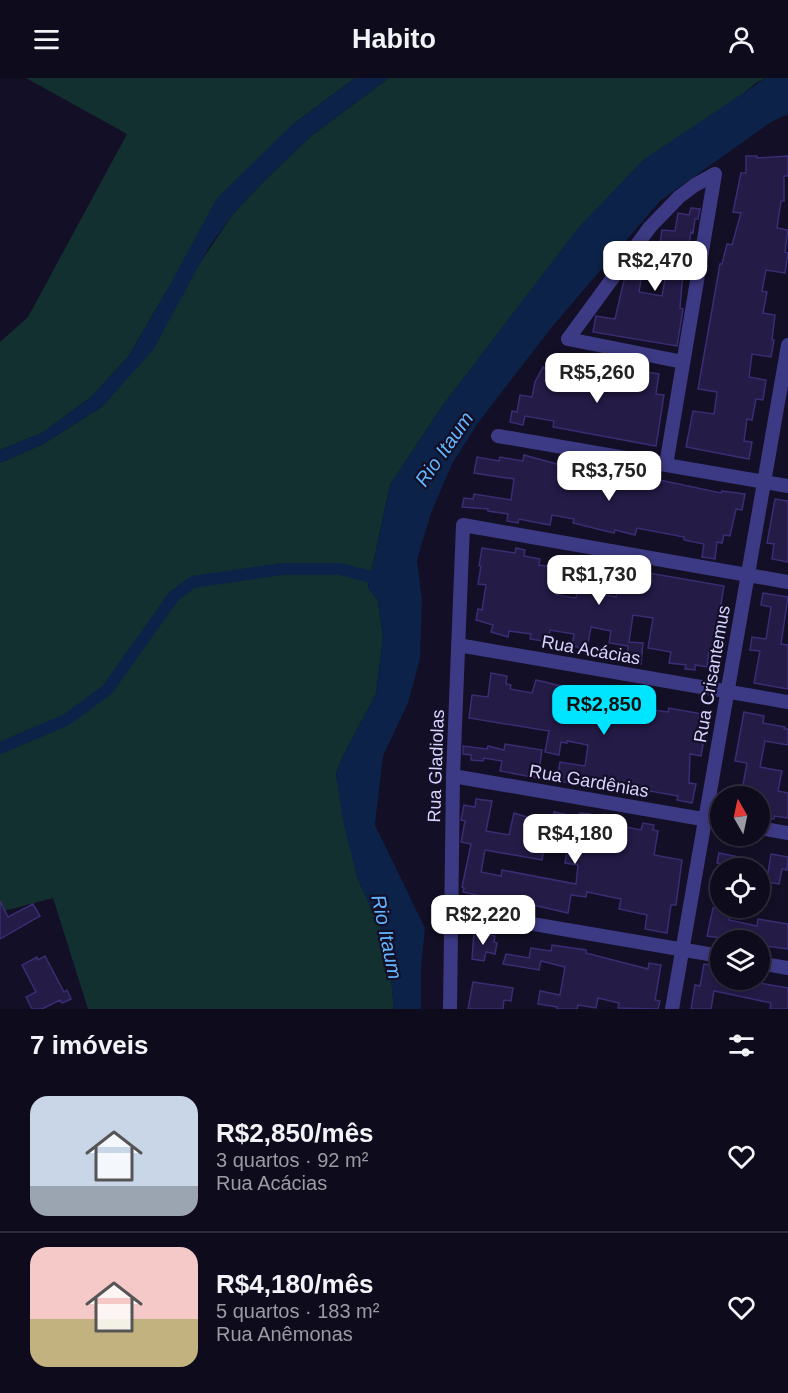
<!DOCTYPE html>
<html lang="pt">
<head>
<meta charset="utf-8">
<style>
  body { margin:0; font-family:Helvetica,sans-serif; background:#1c1929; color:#f1f3f6; height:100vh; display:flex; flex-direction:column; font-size:22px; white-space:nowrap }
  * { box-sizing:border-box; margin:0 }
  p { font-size:20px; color:#9b9ba3 }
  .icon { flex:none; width:33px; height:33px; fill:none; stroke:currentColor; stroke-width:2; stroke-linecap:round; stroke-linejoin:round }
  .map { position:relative; height:931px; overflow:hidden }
  .panel { display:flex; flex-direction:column; background:#0e0b1c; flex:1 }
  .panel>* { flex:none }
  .needle { width:39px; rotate:351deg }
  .controls { position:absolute; left:710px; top:708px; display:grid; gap:12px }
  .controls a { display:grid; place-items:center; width:60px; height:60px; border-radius:50%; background:#0e0b1c; box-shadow:0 3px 9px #0003,0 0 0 2px #2e2b3b; font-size:30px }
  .price { position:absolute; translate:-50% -51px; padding:0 14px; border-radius:12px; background:#fff; color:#222; font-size:20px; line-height:39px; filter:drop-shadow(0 2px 3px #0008) }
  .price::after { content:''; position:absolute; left:50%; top:36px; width:18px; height:14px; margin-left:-9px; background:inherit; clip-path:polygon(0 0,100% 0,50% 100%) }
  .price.on { background:#00e5ff; color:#111 }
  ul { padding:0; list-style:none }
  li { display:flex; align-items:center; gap:18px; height:150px; padding:0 30px }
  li+li { border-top:2px solid #2e2b3b }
  li span { display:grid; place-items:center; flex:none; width:168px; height:120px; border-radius:18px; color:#555 }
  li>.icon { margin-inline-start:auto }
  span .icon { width:72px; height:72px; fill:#fffc; stroke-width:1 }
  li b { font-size:26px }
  h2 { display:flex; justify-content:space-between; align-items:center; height:72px; padding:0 30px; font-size:26px }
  header { display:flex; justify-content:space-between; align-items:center; height:78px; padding:0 30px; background:#0e0b1c; font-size:27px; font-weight:600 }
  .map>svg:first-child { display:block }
  .green { fill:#12302f }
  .water { fill:#0c2248 }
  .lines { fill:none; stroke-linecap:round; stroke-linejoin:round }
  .canal { stroke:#0c2248; stroke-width:12 }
  .building { fill:#241b47; stroke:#3b2d73; stroke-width:1.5; fill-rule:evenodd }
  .minor { stroke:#3d3a85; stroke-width:14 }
  .labels { text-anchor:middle; stroke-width:4.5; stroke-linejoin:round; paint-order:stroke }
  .street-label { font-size:18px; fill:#d9d4ff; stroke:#130f26 }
  .water-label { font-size:20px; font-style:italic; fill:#62b6ff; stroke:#130f26 }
</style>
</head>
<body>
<header><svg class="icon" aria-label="menu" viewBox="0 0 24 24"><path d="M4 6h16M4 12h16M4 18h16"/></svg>Habito<svg class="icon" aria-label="person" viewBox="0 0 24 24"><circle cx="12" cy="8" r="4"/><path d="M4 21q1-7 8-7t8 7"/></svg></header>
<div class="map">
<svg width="788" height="931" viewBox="0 0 788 931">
  <rect width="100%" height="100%" fill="#130f26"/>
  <!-- green -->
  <path class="green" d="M26,0H355L292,47L166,214L128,279L91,319L42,355L0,372V264L28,239L127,56Z
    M389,0H766L756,5L579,150L443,327L390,407L368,509L378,523L383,559L376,616L342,680L336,696L357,799L388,867L394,931H88L53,820L0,834V385L43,366L103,328L233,136L263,104L311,58Z"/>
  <!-- water -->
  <path class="water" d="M355,0H389L311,58L263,104L233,136L209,169L153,272L103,328L43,366L0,385V372L42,355L91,319L128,279L166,214L217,120L292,47Z
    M766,0H788V36L771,44L660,123L551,250L478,345L452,386L431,435L417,482L422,522L420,581L408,625L383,678L375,747L425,850L421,890V931H394L388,867L357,799L343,743L336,696L342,680L376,616L383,559L378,523L368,510L390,407L443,327L578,150L643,82Z"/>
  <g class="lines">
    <!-- canal -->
    <path class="canal" d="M0,670L66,642L107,612L174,518L193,504L282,491H340L371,499"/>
  </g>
  <!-- building -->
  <path class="building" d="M746,78H757V80L788,78V98H784V123H781L777,150L788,152L785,174L788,175L785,195L766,192L762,213L767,214L763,235L775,237L772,262H774L771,279L752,276L749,299L766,302L763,322L756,321L752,342L747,341L744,363L752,364L749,381L686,369L693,333L714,336L717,314L698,311L720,186H722L727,166L732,167L741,135L733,134L741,95H746Z
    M691,130L700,131L698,141H695L693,155L691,154L682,206L680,230L683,231L677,268L593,254L596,238L615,241L625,198L641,202L639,214L662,218L666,196L647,192L651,171L659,172L662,152L675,153L678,135L689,137Z
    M583,287L624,294L625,293L645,296L646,294L659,296L656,316L664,317L656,368L553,349L554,343L525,338L523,347L510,344L512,333L517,334L520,317L532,319L535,304L543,289L556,295L581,298Z
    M524,377L568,389L569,386L583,389L582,396L604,401L605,395L650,403V400L721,415L722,413L745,416L742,432L736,431L730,458L724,457L722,465L717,464L715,481L702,479L704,466L684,462V459L663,455L637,450L635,457L615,452L614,455L573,445L574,441L552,437L550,447L519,441L518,445L507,443L508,436L488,433V431L462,429L464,420L473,421L474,416L511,422L514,401L474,395L477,379L499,383L500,379L523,383Z
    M775,421L788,423V484L772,481L774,466L767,465Z
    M482,470L515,475L516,470L525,472L524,478L540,481L539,487L561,490L563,479L601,487L595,515L616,519L621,490L724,508L713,572L709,571L707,589L695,587V592L685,591L686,587L669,585L671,574L648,570L653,540L633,537L629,564L643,565L641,586L626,585L628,568L609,565L611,553L591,549L587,571L572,568L574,556L550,552L548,564L530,561L531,556L509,553L508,559L491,554L493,547L476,542L478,531L482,532L486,507L478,506L481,488H479ZM561,491L560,498L579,502L576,520L557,517Z
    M763,515L788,519L781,566L788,567V611L754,605L760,573L750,572L752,559L766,561L771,529L761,527Z
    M491,595L507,598L506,606L511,607L510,611L532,615L536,602L595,616L625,620V616L639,618L638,630L668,634L669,630L708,637L701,678L690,676L689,705L696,706L692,725L677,722L678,718L650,713L647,718L557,703L560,684L585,688L588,667L567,663V665L561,664L559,677L545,674L549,653L469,640L472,617L488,619Z
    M744,634L764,638L763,645L785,649L784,651H788V667L765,663L760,689L782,693L778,713L788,715V740L774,738V741L759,739V718H741L747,685L735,683Z
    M505,666L542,672L538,700L500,693L502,683L484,680L483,683L471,682V677L463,676V668L487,671L488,668L504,672Z
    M476,721L492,723L486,753L509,757L514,735L527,739L526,744H529L528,749L547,753L542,782L485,772L481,794L501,798L502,792L576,806L578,787L565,785L569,761L550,757L554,734L577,739L580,735L590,736V745L621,750V748L641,752L643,745L654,747L653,752L658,753L654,777L682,782L676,827H671L667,855L645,851L647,837L619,831L621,821L587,814L586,819L571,817L568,835L494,818L493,822L482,820V818L463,814L464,810L462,809L471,766L461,764L465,743L461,742L464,727L475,729Z
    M719,775L744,780L742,790L717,785Z
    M771,776L788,779L787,792L782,791L779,806L759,803V793L768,795Z
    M0,823L8,839L33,826L40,838L0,861Z
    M713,830H732L729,842L757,848L758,841L788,846V871L759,867V862H735L707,858Z
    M474,854L495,858L494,864L497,865L495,876L486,874L484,883L472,881Z
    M552,867L586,872V875L648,891L649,885L661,887L655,922L660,923L658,931L618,930L619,925L598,920L596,930L578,927L577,931H557V929L538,926L540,913L560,917L565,889L541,883L539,892L503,886L506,876L529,880L531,870L551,873Z
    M45,878L64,914L67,912L71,921L62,925L60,922L42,931H32L26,919L36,914L22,887L37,879L38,882Z
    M704,886L714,888L712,895L717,896L716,902H741L788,910V931H770L771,925L714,913L711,931H691L695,907L700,908Z
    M473,904L513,910L511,923L504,922L503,931H468Z"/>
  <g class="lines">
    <!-- minor -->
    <path class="minor" d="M683,284L568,261L650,149L679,119L695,107L715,96
      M498,358L788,408
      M666,387L715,96
      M458,567L788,624
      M453,698L720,744
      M759,750L788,755
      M451,832L720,878
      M759,885L788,890
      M450,931L453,698L463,447L788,504
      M672,931L788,267"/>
  </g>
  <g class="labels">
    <!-- street labels -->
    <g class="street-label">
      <text transform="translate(591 572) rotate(10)" y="6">Rua Acácias</text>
      <text transform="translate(712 596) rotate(-80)" y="6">Rua Crisantemus</text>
      <text transform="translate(436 688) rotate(-88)" y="6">Rua Gladiolas</text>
      <text transform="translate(589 703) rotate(10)" y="6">Rua Gardênias</text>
    </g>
    <!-- water labels -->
    <g class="water-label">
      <text transform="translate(444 371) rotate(-55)" y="7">Rio Itaum</text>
      <text transform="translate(387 859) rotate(78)" y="7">Rio Itaum</text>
    </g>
  </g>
</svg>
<div class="controls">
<a><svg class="needle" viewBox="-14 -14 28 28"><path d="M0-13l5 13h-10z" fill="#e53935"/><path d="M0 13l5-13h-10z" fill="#9b9ba3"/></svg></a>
<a><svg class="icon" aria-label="locate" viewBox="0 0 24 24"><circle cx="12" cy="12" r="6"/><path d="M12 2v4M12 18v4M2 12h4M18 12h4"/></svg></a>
<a><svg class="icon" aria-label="layers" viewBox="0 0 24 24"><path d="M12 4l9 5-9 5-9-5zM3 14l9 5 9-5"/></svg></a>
</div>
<b class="price" style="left:655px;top:214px">R$2,470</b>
<b class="price" style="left:597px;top:326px">R$5,260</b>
<b class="price" style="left:609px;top:424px">R$3,750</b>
<b class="price" style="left:599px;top:528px">R$1,730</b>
<b class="price on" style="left:604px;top:658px">R$2,850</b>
<b class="price" style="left:575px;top:787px">R$4,180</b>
<b class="price" style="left:483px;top:868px">R$2,220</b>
</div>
<section class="panel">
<h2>7 imóveis<svg class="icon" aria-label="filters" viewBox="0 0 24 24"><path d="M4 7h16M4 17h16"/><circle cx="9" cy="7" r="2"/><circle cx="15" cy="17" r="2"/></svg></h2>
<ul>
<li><span style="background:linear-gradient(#c9d6e8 75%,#9aa5b1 0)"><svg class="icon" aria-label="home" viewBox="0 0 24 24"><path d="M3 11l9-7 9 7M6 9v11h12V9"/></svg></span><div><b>R$2,850/mês</b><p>3 quartos · 92 m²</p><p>Rua Acácias</p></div><svg class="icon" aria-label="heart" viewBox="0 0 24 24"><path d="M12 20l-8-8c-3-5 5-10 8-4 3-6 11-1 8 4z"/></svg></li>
<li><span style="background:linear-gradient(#f6c9c9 60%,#c2b280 0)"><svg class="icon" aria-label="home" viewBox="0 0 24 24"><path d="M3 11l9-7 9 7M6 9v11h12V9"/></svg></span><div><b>R$4,180/mês</b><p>5 quartos · 183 m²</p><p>Rua Anêmonas</p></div><svg class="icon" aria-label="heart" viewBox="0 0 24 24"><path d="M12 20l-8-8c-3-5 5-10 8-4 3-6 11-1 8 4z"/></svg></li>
</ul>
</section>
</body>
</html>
